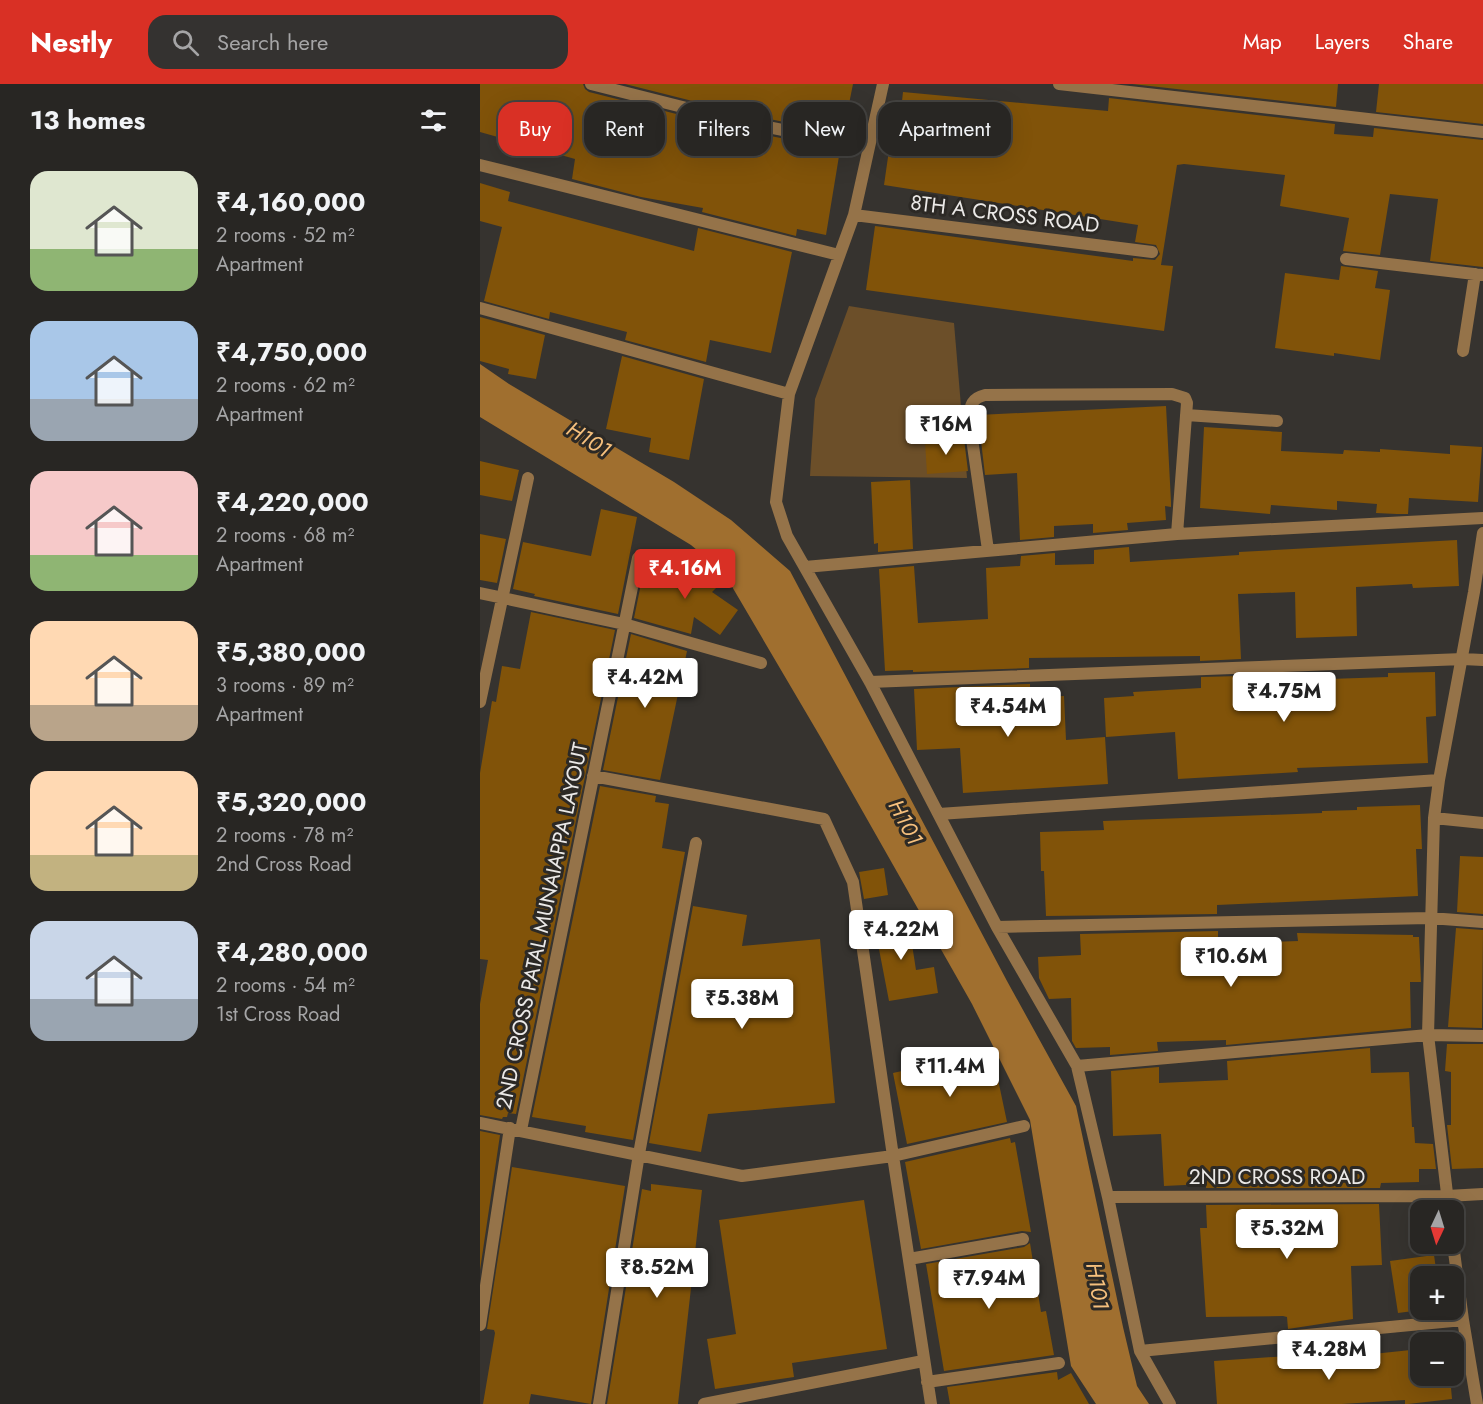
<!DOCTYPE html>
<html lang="en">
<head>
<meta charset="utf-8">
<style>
  body { margin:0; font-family:Jost,sans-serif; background:#343230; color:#f1f3f6; height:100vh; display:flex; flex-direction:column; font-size:22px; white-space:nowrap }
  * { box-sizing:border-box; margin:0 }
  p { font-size:20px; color:#a5a5a6 }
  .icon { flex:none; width:33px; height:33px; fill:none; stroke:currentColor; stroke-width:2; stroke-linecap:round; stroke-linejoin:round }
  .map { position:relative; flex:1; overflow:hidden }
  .drawer { display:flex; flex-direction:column; background:#282623; width:480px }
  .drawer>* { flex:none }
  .banner { position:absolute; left:18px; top:18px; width:570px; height:54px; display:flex; gap:12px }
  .needle { width:39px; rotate:184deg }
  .controls { position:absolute; left:930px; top:1116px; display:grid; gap:12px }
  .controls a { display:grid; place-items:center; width:54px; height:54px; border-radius:12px; background:#282623; box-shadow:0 6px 24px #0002,0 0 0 2px #444341; font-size:30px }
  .price { position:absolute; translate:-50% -51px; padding:0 14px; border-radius:6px; background:#fff; color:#222; font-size:20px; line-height:39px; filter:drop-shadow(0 2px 3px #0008) }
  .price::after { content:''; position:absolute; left:50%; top:36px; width:18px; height:14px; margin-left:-9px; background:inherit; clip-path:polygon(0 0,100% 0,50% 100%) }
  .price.current { background:#d93025; color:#fff }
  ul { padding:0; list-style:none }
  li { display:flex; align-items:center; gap:18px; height:150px; padding:0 30px }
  li span { display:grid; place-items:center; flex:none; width:168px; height:120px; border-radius:18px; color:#555 }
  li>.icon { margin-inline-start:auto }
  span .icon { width:72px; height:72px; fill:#fffc; stroke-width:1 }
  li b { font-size:26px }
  h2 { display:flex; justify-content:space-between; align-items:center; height:72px; padding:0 30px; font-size:26px }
  .pill { padding:0 21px; border-radius:18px; background:#282623; box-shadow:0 6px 24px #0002,0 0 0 2px #444341; font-size:21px; line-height:54px }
  .pill.current { background:#d93025; color:#fff }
  header { display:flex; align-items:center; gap:36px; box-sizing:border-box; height:84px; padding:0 30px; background:#d93025; color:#fff }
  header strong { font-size:28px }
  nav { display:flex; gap:33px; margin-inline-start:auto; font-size:21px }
  .search { width:420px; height:54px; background:#343230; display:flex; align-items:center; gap:15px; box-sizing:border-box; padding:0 21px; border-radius:18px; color:#a5a5a6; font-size:22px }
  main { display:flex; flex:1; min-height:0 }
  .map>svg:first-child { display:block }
  .green { fill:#6c4f29 }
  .water { fill:#a06f2f }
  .building { fill:#815309 }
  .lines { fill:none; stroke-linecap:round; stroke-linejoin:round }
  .service { stroke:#957349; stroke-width:12 }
  .minor { stroke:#957349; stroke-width:12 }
  .labels { text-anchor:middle; stroke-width:6; stroke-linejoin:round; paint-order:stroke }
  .street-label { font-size:21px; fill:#ebe9e7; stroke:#2c2925 }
  .water-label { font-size:22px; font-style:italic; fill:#f6c07d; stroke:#2c2925 }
</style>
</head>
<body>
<header>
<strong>Nestly</strong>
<div class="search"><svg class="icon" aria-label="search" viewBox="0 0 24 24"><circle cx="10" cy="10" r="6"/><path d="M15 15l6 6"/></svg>Search here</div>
<nav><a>Map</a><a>Layers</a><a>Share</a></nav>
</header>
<main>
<section class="drawer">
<h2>13 homes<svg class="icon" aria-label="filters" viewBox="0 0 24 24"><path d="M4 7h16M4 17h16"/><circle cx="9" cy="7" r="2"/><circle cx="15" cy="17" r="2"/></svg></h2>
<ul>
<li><span style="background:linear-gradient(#dfe7d0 65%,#8fb573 0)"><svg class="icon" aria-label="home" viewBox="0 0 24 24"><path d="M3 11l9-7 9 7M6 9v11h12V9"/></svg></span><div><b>₹4,160,000</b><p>2 rooms · 52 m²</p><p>Apartment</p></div></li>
<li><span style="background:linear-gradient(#a9c7e8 65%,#9aa5b1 0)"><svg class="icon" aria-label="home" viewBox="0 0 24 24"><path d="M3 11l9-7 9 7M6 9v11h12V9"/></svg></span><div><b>₹4,750,000</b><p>2 rooms · 62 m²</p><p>Apartment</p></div></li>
<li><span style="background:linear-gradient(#f6c9c9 70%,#8fb573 0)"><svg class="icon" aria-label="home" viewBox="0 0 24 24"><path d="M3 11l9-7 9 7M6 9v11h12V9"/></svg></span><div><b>₹4,220,000</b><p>2 rooms · 68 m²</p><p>Apartment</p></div></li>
<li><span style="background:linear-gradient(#ffd9b3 70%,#b9a48a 0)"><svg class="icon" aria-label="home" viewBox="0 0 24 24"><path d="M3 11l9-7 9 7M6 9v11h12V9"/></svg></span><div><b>₹5,380,000</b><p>3 rooms · 89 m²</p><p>Apartment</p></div></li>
<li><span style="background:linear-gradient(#ffd9b3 70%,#c2b280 0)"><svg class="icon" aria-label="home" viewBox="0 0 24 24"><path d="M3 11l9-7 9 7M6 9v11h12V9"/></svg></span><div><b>₹5,320,000</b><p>2 rooms · 78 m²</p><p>2nd Cross Road</p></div></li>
<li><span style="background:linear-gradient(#c9d6e8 65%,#9aa5b1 0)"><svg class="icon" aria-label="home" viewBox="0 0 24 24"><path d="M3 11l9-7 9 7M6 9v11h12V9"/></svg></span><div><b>₹4,280,000</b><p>2 rooms · 54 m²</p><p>1st Cross Road</p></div></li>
</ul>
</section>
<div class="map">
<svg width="1003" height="1320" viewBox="0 0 1003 1320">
  <rect width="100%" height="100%" fill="#36332f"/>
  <!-- green -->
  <path class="green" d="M369,222L474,239L487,394L330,392L335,315Z"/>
  <!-- water -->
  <path class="water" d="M0,280L29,300L194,398L251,436L310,487L527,897L596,1022L643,1243L657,1302L669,1320H616L591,1282L550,1036L492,920L341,654L244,489L211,461L0,333Z"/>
  <!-- building -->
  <path class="building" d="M0,0H103L105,5L109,8L256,45L360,66L346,151L317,145L316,152L222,128L223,124L161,113L92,95L95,75L0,48Z
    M145,0H373L363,50L260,29Z
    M652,0H858L856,23Z
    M899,0H1003V40L896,28Z
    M423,8L628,27L629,14L855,40L854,50L893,53L894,44L1003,56V183L950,177L958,115L910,110L900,171L863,167L869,134L800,122L805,91L704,80L697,81L681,181L693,182L684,247L386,206L395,142L653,177V174L675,176L680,170L676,161L655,158L658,141L404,101L411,52L418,53Z
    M0,99L30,108L28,117L214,167L218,144L312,168L291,269L230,256L226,278L145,256L147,248L70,228L69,235L4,217L22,143L0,137Z
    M861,182L898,187L895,204L910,206L900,276L854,269V272L795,264L805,189L859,196Z
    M0,233L65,251L56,295L28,290L29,285L0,277Z
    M142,272L224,295L209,376L169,368L171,354L126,345Z
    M686,322L691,418V423L685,422L686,436L647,439L648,446L613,449V440L574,442V453L540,456L537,389L505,391L498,331Z
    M724,343L802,348L801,367L863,370L864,366L900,368V365L970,370V361L1002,363L998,418L929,414L928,430H917L896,429L897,420L857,417V426L791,421L790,430L720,424Z
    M484,355L488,387L447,390L445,357Z
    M0,377L39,386L32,417L0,411Z
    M430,396L433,465L398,468V459L394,460L391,398Z
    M121,425L157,433L138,530L54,512L55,510L33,505L43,458L111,472Z
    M0,450L26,455L17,499L0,496Z
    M977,456L979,502L933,504L932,500L876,503L877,552L816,554L815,508L758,510L761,575L720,577V572L549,574V584L433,588V586L405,587L399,485L434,482L438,539L508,535L506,484L540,482L541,472L575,469V481L614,480V466L649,463L650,478L759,471V468Z
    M213,471L241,499L232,508L258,526L240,551L214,533L211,550L154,534L162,495L184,500Z
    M51,528L135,546L36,1030L28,1029L27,1033H23L22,1035L0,1031V920L8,876L0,875V689L12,617L16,618L22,582L40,585Z
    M151,550L207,567L180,696L123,686Z
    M955,588L956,632L946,633L948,679L817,684L818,688L698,695L695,648L626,653L624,614L654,612L653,608L721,604V593L761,592V598L908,593V589Z
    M550,600V614L584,612L586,656L625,653L628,700L483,709L480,664L437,666L434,605Z
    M120,702L176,712L175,718L189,720L182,764L205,768L153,1056L105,1048L106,1042L52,1033Z
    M940,721L942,765H936L938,812L737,821V830L566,832L564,787H561L560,748L624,746L623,737L842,729V727L877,726V723Z
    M980,772L1003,773V830L977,828Z
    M404,784L408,811L384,815L379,788Z
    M213,822L267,831L262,862L340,855L355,1019L228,1030L221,1068L169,1059Z
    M422,829L426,854H431L436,886L454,883L458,909L409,917L393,834Z
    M976,844L1003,846L1002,944L968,943Z
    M738,847V860L818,857L817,849L933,851V853H939L941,898H930L931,944L746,961V956L677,958L678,967L630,971V963L596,964L592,957L591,914L569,915L559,894L558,873L601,871L600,850Z
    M967,960H1003V1084L972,1085L967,1041H971V988L965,987Z
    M890,964L891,989L929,988L932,1043H934L935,1059L953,1060L956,1085H939V1098L901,1099L900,1104H726V1100L684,1102L681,1050L633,1052L631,987L679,983V999L748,996L747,977Z
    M512,967L527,1038L427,1060L413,989Z
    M0,1047L20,1051L0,1186Z
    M530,1054L531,1059L535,1058L551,1148L542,1147L441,1165L425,1078Z
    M32,1083L145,1102L111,1320L51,1310L49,1320H3L15,1249L14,1246L7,1245Z
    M171,1100L222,1106L198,1320H127L162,1105L171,1107Z
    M384,1116L407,1265L312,1279L314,1293L235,1305L227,1255L256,1250L239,1136Z
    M899,1120L902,1181L871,1182L873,1235L808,1245L807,1233L803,1232L726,1233L720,1144H727L726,1121Z
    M550,1159L561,1228L566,1227L574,1271L464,1287L446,1180L544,1163Z
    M954,1171L957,1192H940L941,1226L918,1229L910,1177Z
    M940,1265V1292H970L972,1315L928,1320H925V1316L862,1320H737L734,1277L807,1272L808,1279Z
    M577,1288L578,1296L591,1289L609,1320H470L467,1303Z"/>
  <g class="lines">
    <!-- service -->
    <path class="service" d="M967,1112L1003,1110"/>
    <!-- minor -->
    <path class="minor" d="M111,0L258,37L388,63
      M403,0L374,131L309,310L296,418L307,452L390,598L517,843L597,982L628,1113L660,1267L690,1320
      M579,0L1003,48
      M0,81L359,171
      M374,131L672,168
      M866,175L1003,191
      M0,224L309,310
      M983,267L995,190
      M706,331L797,337
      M508,466L489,334C490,321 492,314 505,311L692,310L705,314L707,319L697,450
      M325,483L697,450L1003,434
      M0,509L144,540L281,579
      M390,598L983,575L1003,576
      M0,618L48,394
      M113,692L344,735L373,798L413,1072L544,1042
      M459,730L959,696
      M954,734L1003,739
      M517,843L950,834L1003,838
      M597,982L948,951L1003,952
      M0,1039L262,1092L413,1072L451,1320
      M41,1046L158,474
      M628,1113L967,1112
      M969,1126L948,951L954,734L959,696L994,508L1003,449
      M973,1160L983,1236L997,1320
      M429,1175L543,1155
      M0,1241L30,1044
      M660,1267L983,1236
      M447,1298L579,1279
      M119,1320L159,1070L216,759
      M224,1320L443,1277"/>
  </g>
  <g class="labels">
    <!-- street labels -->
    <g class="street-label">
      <text transform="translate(525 130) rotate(7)" y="7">8TH A CROSS ROAD</text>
      <text transform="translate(62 842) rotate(-78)" y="7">2ND CROSS PATAL MUNAIAPPA LAYOUT</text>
      <text x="797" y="1100">2ND CROSS ROAD</text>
    </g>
    <!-- water labels -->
    <g class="water-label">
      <text transform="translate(109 355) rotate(32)" y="8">H101</text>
      <text transform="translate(426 738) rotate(62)" y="8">H101</text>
      <text transform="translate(618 1202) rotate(80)" y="8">H101</text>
    </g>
  </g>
</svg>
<div class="controls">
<a><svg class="needle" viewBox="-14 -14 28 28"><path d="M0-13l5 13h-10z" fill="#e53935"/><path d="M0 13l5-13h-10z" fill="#a5a5a6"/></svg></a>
<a>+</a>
<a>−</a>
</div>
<b class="price" style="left:466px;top:372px">₹16M</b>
<b class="price current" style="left:205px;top:516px">₹4.16M</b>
<b class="price" style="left:165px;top:625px">₹4.42M</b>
<b class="price" style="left:804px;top:639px">₹4.75M</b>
<b class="price" style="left:528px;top:654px">₹4.54M</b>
<b class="price" style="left:421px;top:877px">₹4.22M</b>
<b class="price" style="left:751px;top:904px">₹10.6M</b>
<b class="price" style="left:262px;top:946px">₹5.38M</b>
<b class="price" style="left:470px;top:1014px">₹11.4M</b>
<b class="price" style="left:807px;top:1176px">₹5.32M</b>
<b class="price" style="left:177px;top:1215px">₹8.52M</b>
<b class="price" style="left:509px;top:1226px">₹7.94M</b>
<b class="price" style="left:849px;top:1297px">₹4.28M</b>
<div class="banner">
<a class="pill current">Buy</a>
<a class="pill">Rent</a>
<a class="pill">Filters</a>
<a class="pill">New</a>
<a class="pill">Apartment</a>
</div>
</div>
</main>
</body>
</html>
